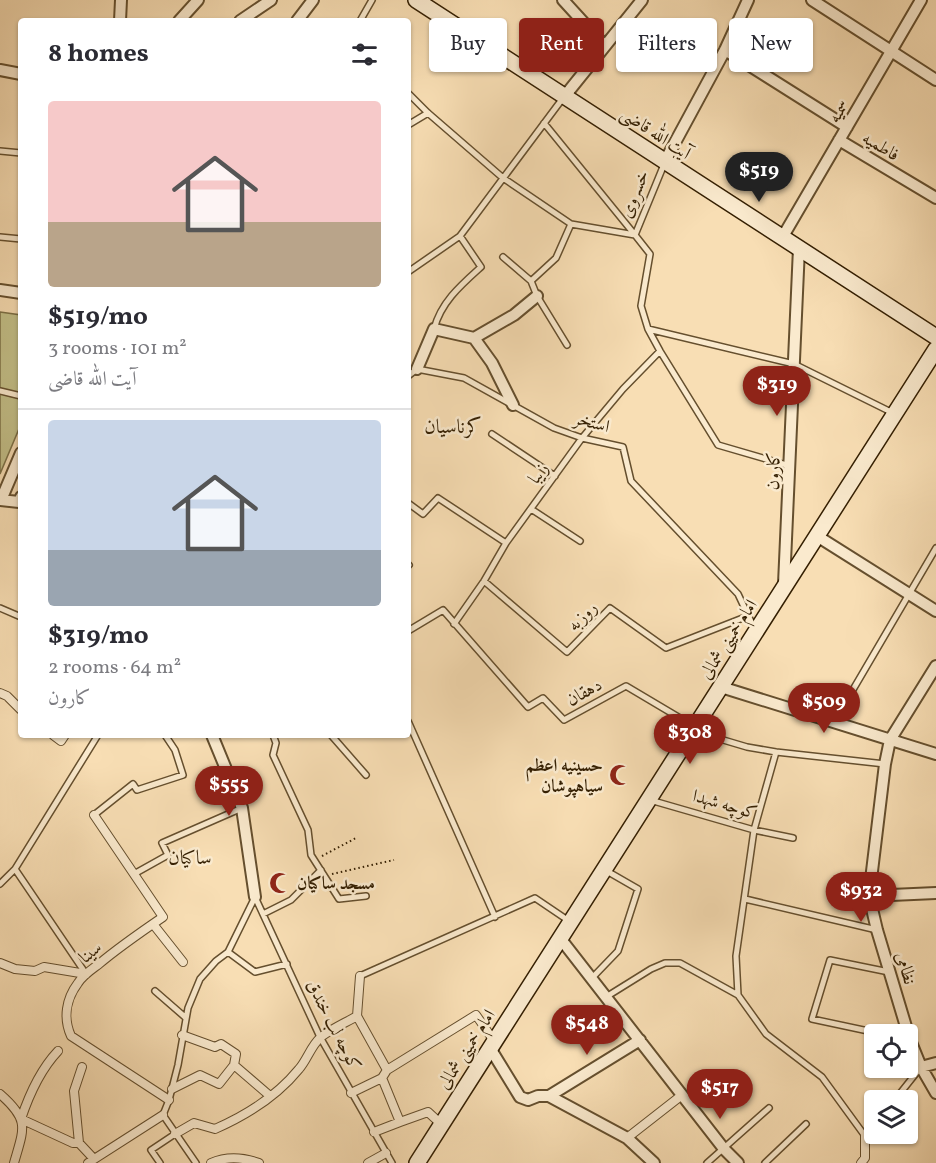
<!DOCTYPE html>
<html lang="en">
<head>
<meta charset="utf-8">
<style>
  body { margin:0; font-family:Vollkorn,Amiri,serif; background:#f2f2f3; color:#2b2b33; height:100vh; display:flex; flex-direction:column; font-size:22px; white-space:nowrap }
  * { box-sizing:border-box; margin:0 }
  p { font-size:20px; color:#7c7c81 }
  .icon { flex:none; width:33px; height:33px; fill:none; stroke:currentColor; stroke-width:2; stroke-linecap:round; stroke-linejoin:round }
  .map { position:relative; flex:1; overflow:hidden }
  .drawer { position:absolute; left:18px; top:18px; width:393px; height:720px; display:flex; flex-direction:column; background:#fff; border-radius:6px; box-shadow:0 2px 4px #0004 }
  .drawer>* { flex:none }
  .guide { position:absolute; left:429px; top:18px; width:417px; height:54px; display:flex; gap:12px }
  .controls { position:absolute; left:864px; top:1024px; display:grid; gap:12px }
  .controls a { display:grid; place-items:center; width:54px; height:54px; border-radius:6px; background:#fff; box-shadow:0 2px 4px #0004; font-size:30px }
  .price { position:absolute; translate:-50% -51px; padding:0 14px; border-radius:21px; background:#8f2418; color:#fff; font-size:20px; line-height:39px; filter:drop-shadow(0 2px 3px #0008) }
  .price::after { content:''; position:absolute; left:50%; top:36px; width:18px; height:14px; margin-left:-9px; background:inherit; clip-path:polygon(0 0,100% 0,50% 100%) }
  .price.active { background:#222; color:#fff }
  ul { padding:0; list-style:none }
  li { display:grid; align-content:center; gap:12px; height:318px; padding:0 30px }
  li+li { border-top:2px solid #e1e1e2 }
  li span { display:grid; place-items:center; height:186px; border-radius:6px; color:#555 }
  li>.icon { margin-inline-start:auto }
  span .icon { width:108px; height:108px; fill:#fffc; stroke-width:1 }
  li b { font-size:26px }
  h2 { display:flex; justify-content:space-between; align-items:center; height:72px; padding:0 30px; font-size:26px }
  .chip { padding:0 21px; border-radius:6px; background:#fff; box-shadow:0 2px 4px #0004; font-size:21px; line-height:54px }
  .chip.active { background:#8f2418; color:#fff }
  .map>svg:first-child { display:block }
  .green { fill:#c3c089; stroke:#7c7046; stroke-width:1.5 }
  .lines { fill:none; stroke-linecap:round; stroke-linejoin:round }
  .service-casing { stroke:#654f2e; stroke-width:8 }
  .pedestrian-casing { stroke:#654f2e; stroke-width:10 }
  .minor-casing { stroke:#654f2e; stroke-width:14 }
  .secondary-casing { stroke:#341f02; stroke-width:18 }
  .path { stroke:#341f02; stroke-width:2; stroke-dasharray:1.5 3; stroke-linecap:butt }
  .service { stroke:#faeace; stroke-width:5 }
  .pedestrian { stroke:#faeace; stroke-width:8 }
  .minor { stroke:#faeace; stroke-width:10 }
  .secondary { stroke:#faeace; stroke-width:15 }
  .labels { text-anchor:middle; stroke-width:5; stroke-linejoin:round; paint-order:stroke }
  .street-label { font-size:18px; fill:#341f02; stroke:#faeace }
  .poi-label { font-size:18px; font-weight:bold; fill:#341f02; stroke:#faeace; text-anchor:end }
  .neighbourhood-label { font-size:20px; fill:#341f02; stroke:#faeace }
</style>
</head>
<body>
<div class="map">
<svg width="936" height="1163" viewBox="0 0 936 1163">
  <rect width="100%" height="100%" fill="#f8deb4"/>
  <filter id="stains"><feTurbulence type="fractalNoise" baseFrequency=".00333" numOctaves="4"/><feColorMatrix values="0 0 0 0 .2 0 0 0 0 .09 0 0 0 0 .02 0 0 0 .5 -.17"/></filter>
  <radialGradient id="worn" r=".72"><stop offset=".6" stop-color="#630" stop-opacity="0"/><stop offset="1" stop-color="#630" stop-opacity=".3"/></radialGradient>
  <!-- green -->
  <path class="green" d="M0,312L21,315V424L0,474Z"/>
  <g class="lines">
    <defs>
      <path id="service" d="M360,21L372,0
        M408,93L428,113L503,178L571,224L635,235
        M544,123L635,235
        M408,125L428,113
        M0,151L21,153
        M665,162L635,235L650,254L641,306L648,329L794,364L893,413
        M0,237L21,239
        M503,257L531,281L537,296L567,345
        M408,272L460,236L563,98
        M531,281L556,258L571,224
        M434,329C441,302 461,285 481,267L460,236
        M648,329L660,351L718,445L790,466
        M408,376L417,369L464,378L554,428L582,438L623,447L631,481L738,594L755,630
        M0,391L21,396
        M492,434L555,476
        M408,503L423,514L438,498L506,543
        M531,509L580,541
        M408,566L409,565
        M484,581L567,652L610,608L666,648L748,616
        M0,608L21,617
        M454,624L484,581L506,543L582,438L623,389L660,351
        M408,631L443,610L528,707L543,698L564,720L626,686L695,727L720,739L747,747L776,752L885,764
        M408,721L495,917
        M834,722L936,548
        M273,735L276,743L273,755L308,830L311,855L339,899L366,896
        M331,735L366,775
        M650,800L754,830L793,838
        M94,815L133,784L137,790L183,775L175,750L165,735
        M15,869L86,974
        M134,874L168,855L162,843L242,808
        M0,884L15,869L98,735
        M255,897L320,1037L392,1163
        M745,899L877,930
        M263,914L291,900L321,870
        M228,952L255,972L287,964
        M360,976L535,898L569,921
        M592,978L618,951L638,889L605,870
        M155,991L186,1018
        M738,995L736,956L754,830L776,752
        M606,997L651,969L665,963H680L738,995L766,1034L822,1077L865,1136L874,1125
        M887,1035L812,1019L830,960L889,972
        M894,1101L921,1067
        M160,1163L151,1150L175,1134
        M196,1163L163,1115L169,1100L178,1065L188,1008L200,979L216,961L228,952L255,897
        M707,1163L769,1108
        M765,1163L806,1124"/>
      <path id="pedestrian" d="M0,693L7,696L21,710
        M53,735L61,741L65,735
        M94,815L163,917C141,932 119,947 99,964C91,970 83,975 78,983C66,999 63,1018 71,1036L169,1100
        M153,924L183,962
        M0,963L15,969L35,971L44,967L86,974
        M357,1016L387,1070L382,1078L400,1122L428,1112L441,1124
        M182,1035L215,1047L221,1044L236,1054L234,1065
        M58,1051C41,1069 29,1095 21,1119L73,1143H79L94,1159
        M387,1070L476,1015L494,1041
        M172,1089L200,1075L219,1084L234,1065L270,1096
        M351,1093L382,1078
        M0,1094C30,1120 24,1128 14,1163
        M374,1132L400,1122
        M175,1134L194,1123L215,1129C247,1115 277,1096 299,1069C307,1060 311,1046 320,1038C327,1031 347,1022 357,1016L360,976
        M627,1138L682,1095
        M79,1143L74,1091L82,1067
        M88,1163L163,1115
        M211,1163C227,1156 242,1157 259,1163
        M368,1163L386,1153
        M861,1163L865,1158V1136"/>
      <path id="minor" d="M563,0L605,46
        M812,0L936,80
        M120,21L121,0
        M179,21L198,0
        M240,21L271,0
        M297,21L313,0
        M725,50L847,127
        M0,70L21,74
        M564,97L642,0
        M839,140L936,198
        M665,161L725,50L748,0
        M782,238L921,0
        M0,290L21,293
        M474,338L514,315L537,296
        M417,369L434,329L474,338L492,363L513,405
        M0,500L19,502L21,497
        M1,500L21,453
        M817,536L936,611
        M784,584L799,248
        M936,666L890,740L885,764L869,896L877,930L910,1040L921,1067L936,1093
        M721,687L936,754
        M212,735L242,808L255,897
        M869,896L936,893
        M560,938L724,1149L738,1163
        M490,1048L520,1097L528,1100L538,1096H549L627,1138L654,1163
        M921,1067L936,1063
        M549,1096L640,1040"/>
      <path id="secondary" d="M416,0L936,337
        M417,1163L936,349"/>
    </defs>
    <!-- service casing -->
    <use href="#service" class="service-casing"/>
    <!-- pedestrian casing -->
    <use href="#pedestrian" class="pedestrian-casing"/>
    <!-- minor casing -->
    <use href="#minor" class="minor-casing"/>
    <!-- secondary casing -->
    <use href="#secondary" class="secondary-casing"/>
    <!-- path -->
    <path class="path" d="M322,856L356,838
      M332,874L394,860"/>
    <!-- service -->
    <use href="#service" class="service"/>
    <!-- pedestrian -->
    <use href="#pedestrian" class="pedestrian"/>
    <!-- minor -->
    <use href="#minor" class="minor"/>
    <!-- secondary -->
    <use href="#secondary" class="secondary"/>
  </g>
  <!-- icons -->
  <defs>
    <symbol id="mosque-bare" viewBox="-9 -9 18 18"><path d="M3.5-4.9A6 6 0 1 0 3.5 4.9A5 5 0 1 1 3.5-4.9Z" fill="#8f2418" stroke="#faeace" stroke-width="2.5" paint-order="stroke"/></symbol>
  </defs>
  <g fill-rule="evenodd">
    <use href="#mosque-bare" x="605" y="760" width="30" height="30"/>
    <use href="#mosque-bare" x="265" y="868" width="30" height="30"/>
  </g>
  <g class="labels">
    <!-- street labels -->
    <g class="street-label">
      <text transform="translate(838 111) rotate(-60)" y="6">سمیه</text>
      <text transform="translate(656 133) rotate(33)" y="6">آیت الله قاضی</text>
      <text transform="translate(881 146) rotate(31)" y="6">فاطمیه</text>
      <text transform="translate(634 194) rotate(-68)" y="6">خسروی</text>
      <text transform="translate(592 422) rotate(15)" y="6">استخر</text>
      <text transform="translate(773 471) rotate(-88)" y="6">کارون</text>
      <text transform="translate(538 473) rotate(-54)" y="6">زیبا</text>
      <text transform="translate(582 616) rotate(-45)" y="6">روزبه</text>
      <text transform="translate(728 639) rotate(-57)" y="6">امام خمینی شمالی</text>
      <text transform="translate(584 692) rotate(-29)" y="6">دهقان</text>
      <text transform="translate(725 804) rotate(16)" y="6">کوچه شهدا</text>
      <text transform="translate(90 952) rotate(-40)" y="6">سینا</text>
      <text transform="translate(906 968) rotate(73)" y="6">نظامی</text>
      <text transform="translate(334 1025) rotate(63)" y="6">کوچه لب خندق</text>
      <text transform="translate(466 1049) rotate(-57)" y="6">امام خمینی شمالی</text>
    </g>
    <!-- poi labels -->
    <g class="poi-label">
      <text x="603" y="771">حسینیه اعظم<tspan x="603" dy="21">سیاهپوشان</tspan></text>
      <text x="297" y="889" text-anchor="start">مسجد ساکیان</text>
    </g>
    <!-- neighbourhood labels -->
    <g class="neighbourhood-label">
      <text x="453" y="433">کرناسیان</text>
      <text x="190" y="864">ساکیان</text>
    </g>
  </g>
  <rect width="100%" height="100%" filter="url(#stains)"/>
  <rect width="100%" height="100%" fill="url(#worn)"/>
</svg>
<div class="controls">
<a><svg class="icon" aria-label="locate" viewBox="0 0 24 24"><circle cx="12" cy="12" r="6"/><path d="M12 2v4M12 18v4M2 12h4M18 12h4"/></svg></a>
<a><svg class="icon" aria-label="layers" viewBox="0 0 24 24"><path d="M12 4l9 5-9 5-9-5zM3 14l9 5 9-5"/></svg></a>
</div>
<b class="price active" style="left:759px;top:203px">$519</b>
<b class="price" style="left:777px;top:417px">$319</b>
<b class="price" style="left:824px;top:734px">$509</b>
<b class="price" style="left:690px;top:765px">$308</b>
<b class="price" style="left:229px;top:817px">$555</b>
<b class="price" style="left:861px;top:923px">$932</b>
<b class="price" style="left:587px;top:1056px">$548</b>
<b class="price" style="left:720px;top:1120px">$517</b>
<div class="guide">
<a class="chip">Buy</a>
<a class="chip active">Rent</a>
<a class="chip">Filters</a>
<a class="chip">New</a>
</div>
<section class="drawer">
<h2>8 homes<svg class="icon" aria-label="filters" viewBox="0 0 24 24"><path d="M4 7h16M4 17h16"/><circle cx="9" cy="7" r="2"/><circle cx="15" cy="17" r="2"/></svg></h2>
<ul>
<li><span style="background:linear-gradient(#f6c9c9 65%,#b9a48a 0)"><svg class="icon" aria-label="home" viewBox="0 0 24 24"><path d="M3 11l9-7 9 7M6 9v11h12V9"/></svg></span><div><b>$519/mo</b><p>3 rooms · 101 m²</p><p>آیت الله قاضی</p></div></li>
<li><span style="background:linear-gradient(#c9d6e8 70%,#9aa5b1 0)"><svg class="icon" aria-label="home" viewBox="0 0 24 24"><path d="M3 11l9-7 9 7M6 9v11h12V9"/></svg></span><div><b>$319/mo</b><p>2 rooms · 64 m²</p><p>کارون</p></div></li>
</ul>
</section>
</div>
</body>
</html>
